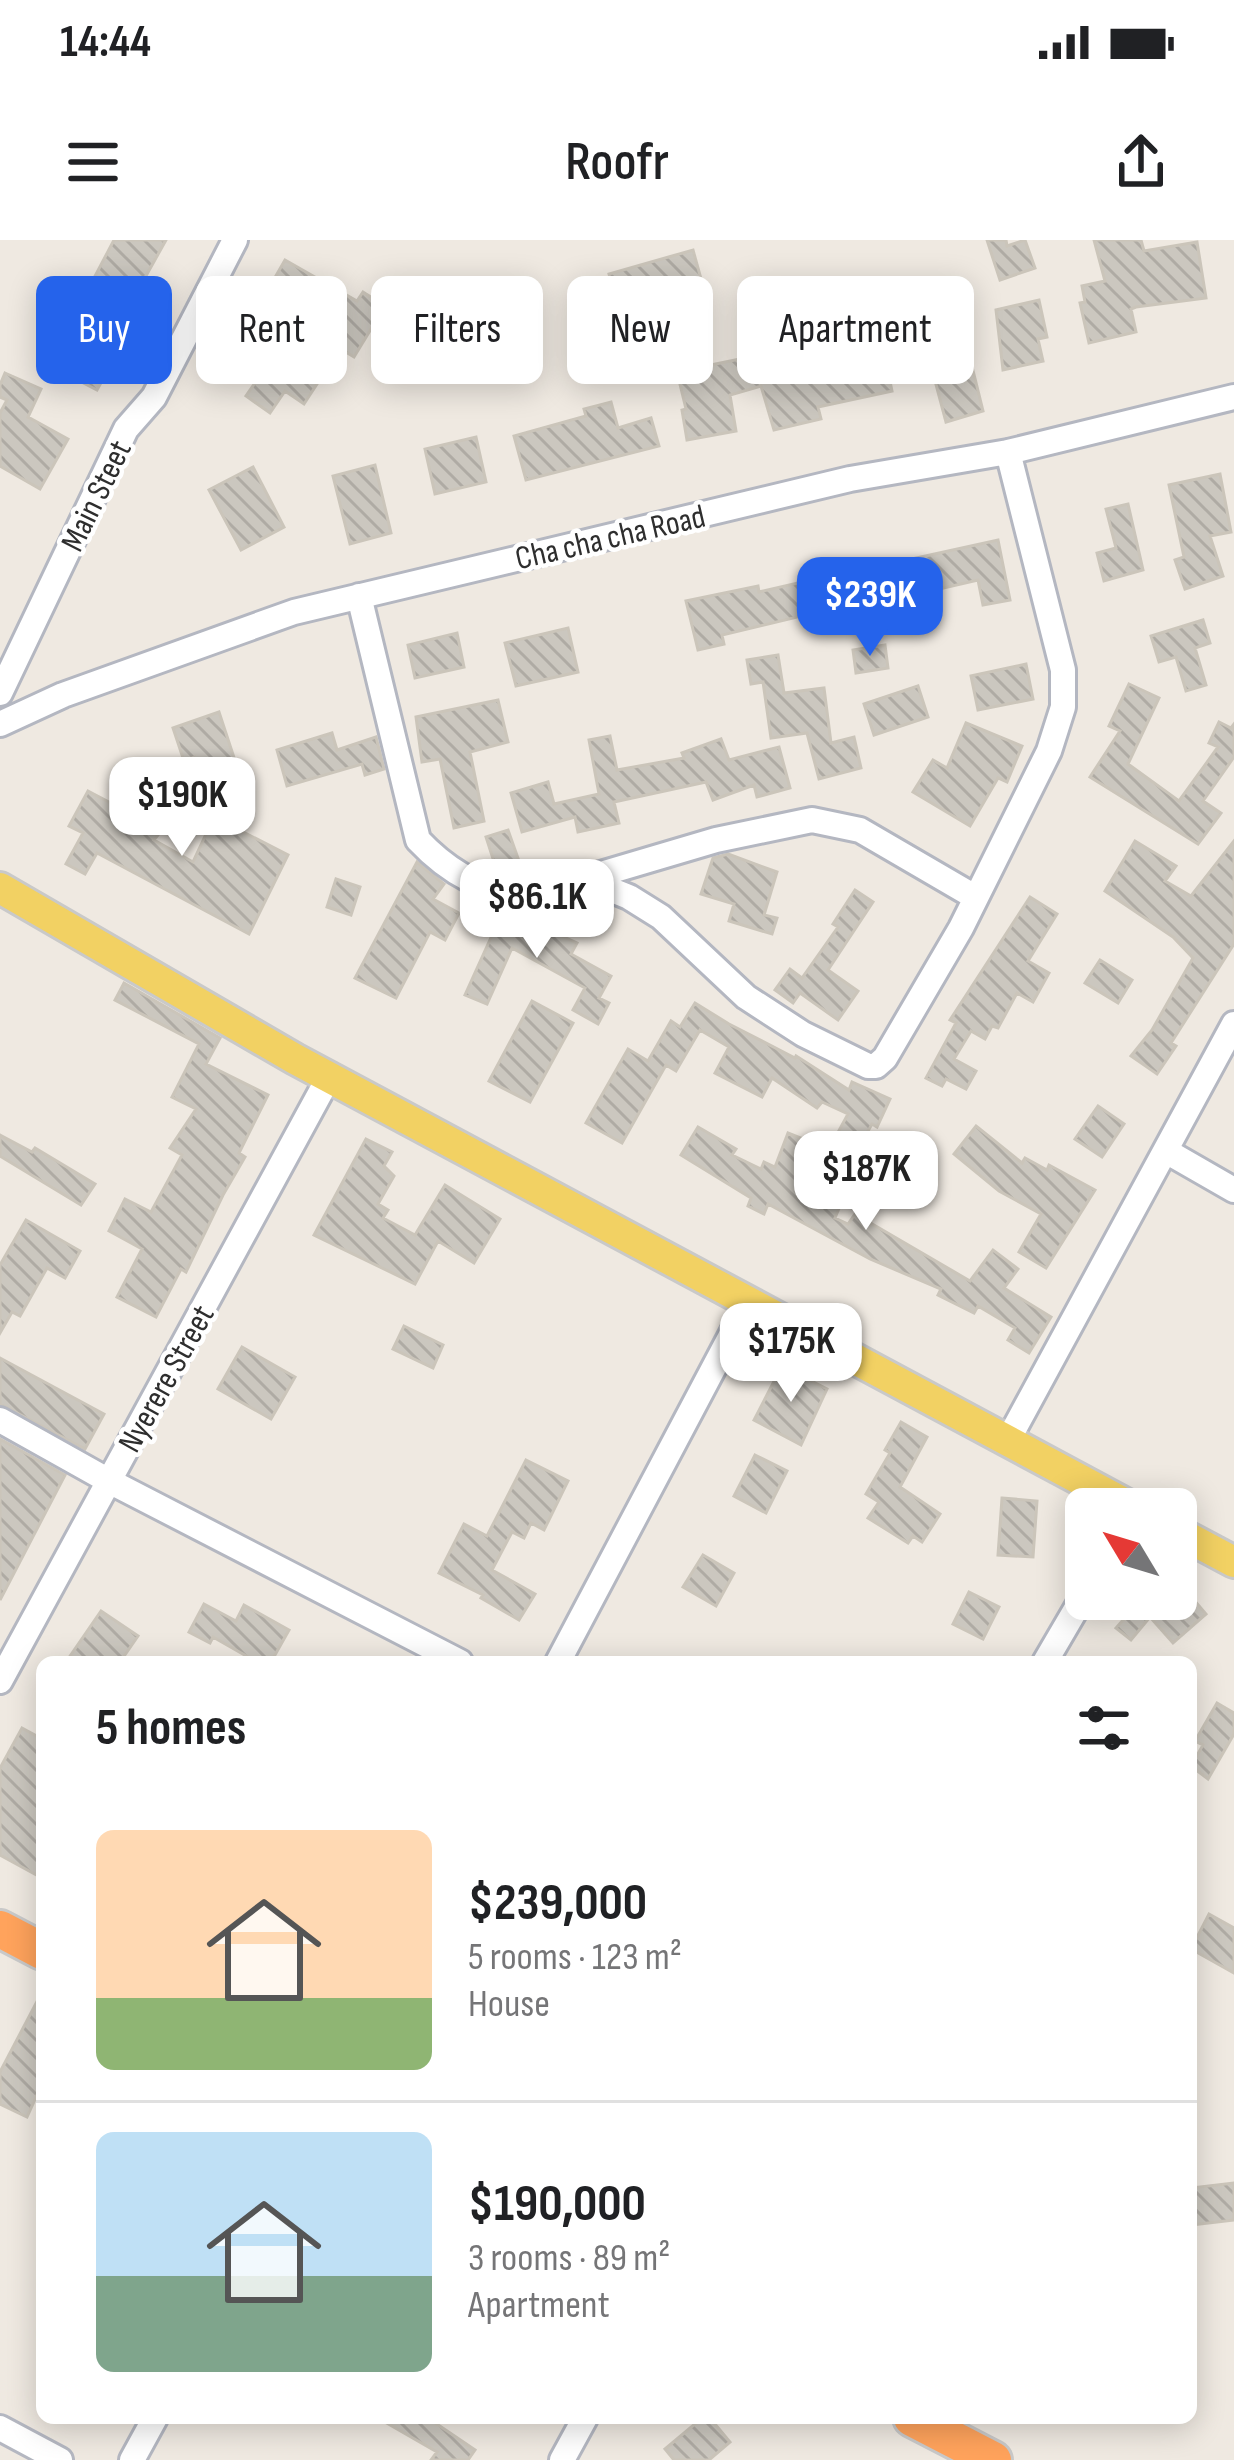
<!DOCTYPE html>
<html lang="en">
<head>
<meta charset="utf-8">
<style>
  body { margin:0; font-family:"Sofia Sans Condensed",sans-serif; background:#f2f2f2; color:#202124; height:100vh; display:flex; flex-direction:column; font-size:45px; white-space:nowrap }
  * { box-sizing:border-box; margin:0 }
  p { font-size:39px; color:#757577 }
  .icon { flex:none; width:66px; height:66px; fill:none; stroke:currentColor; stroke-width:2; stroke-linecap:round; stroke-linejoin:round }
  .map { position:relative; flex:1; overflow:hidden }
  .sheet { position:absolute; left:36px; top:1416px; width:1161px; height:768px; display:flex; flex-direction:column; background:#fff; border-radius:18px; box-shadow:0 6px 30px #0003 }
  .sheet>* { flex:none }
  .top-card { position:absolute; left:36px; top:36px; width:1164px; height:108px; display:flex; gap:24px }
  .needle { width:78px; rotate:308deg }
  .buttons { position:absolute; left:1065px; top:1248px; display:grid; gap:24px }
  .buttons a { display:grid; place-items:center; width:132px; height:132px; border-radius:18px; background:#fff; box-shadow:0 6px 30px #0003; font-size:60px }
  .price { position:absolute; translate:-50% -102px; padding:0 27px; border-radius:24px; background:#fff; color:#222; font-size:39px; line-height:78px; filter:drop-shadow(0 3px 6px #0008) }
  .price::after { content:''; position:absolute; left:50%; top:72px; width:36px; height:27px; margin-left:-18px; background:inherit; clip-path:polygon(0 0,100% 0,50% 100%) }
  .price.on { background:#2563eb; color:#fff }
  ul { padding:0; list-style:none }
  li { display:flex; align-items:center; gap:36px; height:300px; padding:0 60px }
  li+li { border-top:3px solid #e0e0e0 }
  li span { display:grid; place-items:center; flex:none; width:336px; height:240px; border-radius:18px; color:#555 }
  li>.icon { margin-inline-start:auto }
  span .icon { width:144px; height:144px; fill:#fffc; stroke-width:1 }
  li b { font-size:51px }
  h2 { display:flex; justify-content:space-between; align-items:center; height:144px; padding:0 60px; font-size:51px }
  .pill { padding:0 42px; border-radius:18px; background:#fff; box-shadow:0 6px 30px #0003; font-size:42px; line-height:108px }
  .pill.on { background:#2563eb; color:#fff }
  .status { display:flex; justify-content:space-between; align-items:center; height:84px; padding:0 60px; background:#fff; direction:ltr }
  .status svg { height:33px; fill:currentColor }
  header { display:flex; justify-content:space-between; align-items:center; height:156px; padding:0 60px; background:#fff; font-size:54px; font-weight:600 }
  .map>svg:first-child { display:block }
  .building { fill:url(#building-back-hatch); stroke:#cbc5ba; stroke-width:3 }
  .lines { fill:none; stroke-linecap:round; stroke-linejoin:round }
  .minor-casing { stroke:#b4b7c1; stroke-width:30 }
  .major-casing { stroke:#c9c9c9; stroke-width:36 }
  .highway-casing { stroke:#c9c9c9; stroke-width:42 }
  .minor { stroke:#fff; stroke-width:24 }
  .major { stroke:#f2d163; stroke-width:30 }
  .highway { stroke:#ffa35c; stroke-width:36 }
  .labels { text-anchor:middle; stroke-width:9; stroke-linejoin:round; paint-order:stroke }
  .street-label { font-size:33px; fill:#2e2e2e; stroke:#fff }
</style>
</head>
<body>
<div class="status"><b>14:44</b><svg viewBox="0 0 49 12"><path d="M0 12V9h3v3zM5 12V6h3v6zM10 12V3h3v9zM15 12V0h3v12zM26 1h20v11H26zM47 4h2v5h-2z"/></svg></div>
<header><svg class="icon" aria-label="menu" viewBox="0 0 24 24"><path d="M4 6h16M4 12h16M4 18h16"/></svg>Roofr<svg class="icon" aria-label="share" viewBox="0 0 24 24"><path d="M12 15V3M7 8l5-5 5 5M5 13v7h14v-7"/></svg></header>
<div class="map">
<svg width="1234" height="2220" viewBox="0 0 1234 2220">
  <defs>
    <pattern id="building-back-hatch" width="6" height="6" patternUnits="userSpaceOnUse" patternTransform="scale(3)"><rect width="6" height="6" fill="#cbc7bf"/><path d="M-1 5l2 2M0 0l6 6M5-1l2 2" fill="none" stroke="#afaba4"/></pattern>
  </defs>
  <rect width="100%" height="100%" fill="#efe9e1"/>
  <!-- building -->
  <path class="building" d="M114,0H166L108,104L119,110L97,150L66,134L67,125L48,108L71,82Z
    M987,0H1006L1007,6L1025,0L1035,28L1000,40Z
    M1094,0H1141L1144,11L1197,2L1206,58L1136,67L1131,69L1136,92L1089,103L1080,63L1085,62L1082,46L1105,41Z
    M693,10L703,46L619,69L609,34Z
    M285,20L357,61L363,52L385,66L354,117L331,103L336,96L265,55Z
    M1039,60L1047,97L1038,99L1043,121L1003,130L996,70Z
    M859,86L862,102L881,98L892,151L818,167L821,179L774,190L761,146L730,155L736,191L687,200L682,170L686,169L677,132L832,100L831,90Z
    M964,94L983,171L946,182L925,103Z
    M276,112L319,141L304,164L285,151L270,173L246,156Z
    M5,133L41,149L28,177L68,199L40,249L0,226V173L7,160L0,157V145Z
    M611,162L618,188L651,178L659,206L526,240L514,196L586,176L584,169Z
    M476,197L486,242L435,254L425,209Z
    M375,225L391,293L350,304L333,236Z
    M253,227L284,287L241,310L209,250Z
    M1220,234L1231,292L1210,296L1223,336L1185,349L1175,320L1184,317L1169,245Z
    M1128,264L1143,330L1104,341L1097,313L1116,308L1106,269Z
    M998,300L1010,360L983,365L978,340L870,365L862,330Z
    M828,336L835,368L722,395L724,404L698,410L686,361L758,346L759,352Z
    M1203,380L1210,403L1195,408L1206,445L1186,451L1176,417L1159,422L1151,396Z
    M568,388L578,432L516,446L505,403Z
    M457,393L464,427L415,438L408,405Z
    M885,405L888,428L856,433L853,410Z
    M778,415L784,453L824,448L831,503L854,497L861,528L819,539L807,493L771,498L763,442L751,444L747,420Z
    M1026,424L1033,459L978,470L971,436Z
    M1129,444L1159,458L1128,524L1179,561L1218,507L1209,503L1219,482L1231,488L1234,484V517L1203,561L1221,573L1198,604L1090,537L1120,491L1109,486Z
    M918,446L928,477L874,495L864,464Z
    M498,460L508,502L470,512L484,581L454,588L440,519L422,522L416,477Z
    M219,472L242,542L196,558L186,526L192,518L184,521L173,488Z
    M966,483L1022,506L1007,542L998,538L970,586L913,552L933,520L947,528Z
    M332,493L337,510L376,497L384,529L365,535L362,524L287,546L277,510Z
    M610,496L617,530L684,518L682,513L721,499L729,520L779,507L790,548L757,557L754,545L713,560L706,542L614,562L619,583L578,592L575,577L522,592L511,553L548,542L554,564L599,554L589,500Z
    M88,551L143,580L163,555L179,568L154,600L193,622L214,577L288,615L249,694L97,613L85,634L66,624L83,593L69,586Z
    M508,590L519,621L496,628L486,597Z
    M1135,601L1176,626L1165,641L1191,656L1234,601V704L1171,803L1176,806L1157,834L1131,816L1152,790L1193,718L1173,697L1105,651Z
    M728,614L777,632L764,675L777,678L772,694L729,681L734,664L701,654L713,618Z
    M417,622L444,644L433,659L459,673L445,700L430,692L396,758L355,738Z
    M336,639L360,647L351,675L327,667Z
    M855,650L873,662L828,730L858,751L838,780L800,753L793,763L775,750L790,729L802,738L838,687L833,684Z
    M1030,657L1057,674L1028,721L1049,733L1033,762L1017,753L998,788L992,786L985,799L971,791L954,819L976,831L966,849L946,839L942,846L926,838L956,783L950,780Z
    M498,667L577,703L571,714L611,736L599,758L609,763L598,784L573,770L585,748L512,708L487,764L465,755L493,693L486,689Z
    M1100,720L1132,740L1118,763L1085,743Z
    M124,743L220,798L206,824L268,855L239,913L245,917L223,955L186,1032L181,1029L156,1077L117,1057L142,1009L109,991L125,959L151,972L182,915L170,908L196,869L172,857L199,804L115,760Z
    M532,761L573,783L530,862L489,841Z
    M695,763L729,784L795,818L796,816L849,850L852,842L890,859L877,887L872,884L850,923L828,911L848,874L822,862L817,868L772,838L762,857L715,833L729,807L700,790L676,831L666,825L622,903L586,883L628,809L648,821L671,781L680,787Z
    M1098,866L1124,884L1102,917L1075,899Z
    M976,886L1022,923L1025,918L1047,930L1049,925L1095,950L1046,1028L1019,1012L1041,974L999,951L954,914Z
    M698,887L736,909L732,915L761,929L764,922L775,927L788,893L811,902L796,941L840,966L835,978L848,984L855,974L970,1041L993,1010L1018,1029L1004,1048L1051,1077L1029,1113L1008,1100L1015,1088L978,1066L974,1073L938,1055L941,1049L870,1019L768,964L764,974L748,966L751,958L681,915Z
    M907,893L932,908L919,932L893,915Z
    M0,895L32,912L35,908L95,944L81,965L0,916Z
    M366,899L392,912L384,926L394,936L378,964L388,970L383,978L415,995L445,945L500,979L474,1023L438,1001L415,1044L314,995Z
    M26,980L80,1011L65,1038L47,1028L20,1076L12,1072L0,1093V1025Z
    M404,1086L443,1105L433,1128L393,1109Z
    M242,1107L295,1137L271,1179L218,1149Z
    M0,1118L104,1174L85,1209L0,1164Z
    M782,1126L827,1149L801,1205L754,1180Z
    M901,1182L927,1197L900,1247L940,1274L922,1302L913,1296L908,1303L868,1278L879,1262L866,1254L890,1213L885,1210Z
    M0,1199L65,1235L0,1360Z
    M755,1215L787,1231L766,1273L734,1256Z
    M526,1220L568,1241L544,1290L531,1283L524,1298L512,1292L492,1330L535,1354L519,1380L481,1358L483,1355L439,1333L464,1284L487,1296Z
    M1002,1258L1037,1261L1033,1317L998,1315Z
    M703,1315L734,1333L716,1366L683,1347Z
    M1176,1339L1206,1374L1173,1403L1150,1377L1131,1400L1116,1388L1138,1363L1134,1359H1176Z
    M969,1352L999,1367L983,1399L953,1384Z
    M204,1364L236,1381L244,1365L289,1390L271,1422H257L213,1397L210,1403L189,1392Z
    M101,1371L138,1396L120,1422H66Z
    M1217,1463L1234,1473V1494L1208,1539L1191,1526L1203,1505L1195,1501Z
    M22,1488L42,1499V1638L0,1615V1528Z
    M1209,1674L1234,1688V1733L1191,1709Z
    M42,1752V1844L27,1877L0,1864V1832Z
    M1234,1943V1980L1191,1985V1948Z
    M378,2178H428L475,2210L468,2220H431L437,2212Z
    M702,2178H710L730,2202L709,2220H674L665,2209Z"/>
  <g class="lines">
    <defs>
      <path id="minor" d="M359,356L418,600C448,632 486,654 530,655L716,600L812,580L860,590L975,657
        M0,453L126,189L154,157L235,0
        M0,484L63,455L294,372L850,239L1008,212L1234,157
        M587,640L629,657L661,677L746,757L803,794L868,826H876L885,818L961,688L1049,511L1063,467V430L1008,212
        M1166,911L1234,950
        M0,1180L109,1241L460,1422
        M1007,1202L1234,784
        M558,1422L747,1065
        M1045,1422L1086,1352
        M0,1441L330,835
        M0,2188L60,2220
        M132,2220L155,2178
        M562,2220L585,2178"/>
      <path id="major" d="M0,648L295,819L1135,1269
        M1176,1291L1234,1322"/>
      <path id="highway" d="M0,1689L42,1711
        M912,2178L993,2220"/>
    </defs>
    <!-- minor casing -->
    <use href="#minor" class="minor-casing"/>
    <!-- major casing -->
    <use href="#major" class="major-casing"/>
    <!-- highway casing -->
    <use href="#highway" class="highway-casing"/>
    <!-- minor -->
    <use href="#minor" class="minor"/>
    <!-- major -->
    <use href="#major" class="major"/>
    <!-- highway -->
    <use href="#highway" class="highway"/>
  </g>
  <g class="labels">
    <!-- street labels -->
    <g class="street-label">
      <text transform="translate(95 255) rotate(-64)" y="12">Main Steet</text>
      <text transform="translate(610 296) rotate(-13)" y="12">Cha cha cha Road</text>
      <text transform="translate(165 1138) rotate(-61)" y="12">Nyerere Street</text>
    </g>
  </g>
</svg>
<div class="buttons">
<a><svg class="needle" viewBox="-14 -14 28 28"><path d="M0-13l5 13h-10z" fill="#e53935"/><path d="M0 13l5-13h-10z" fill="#757577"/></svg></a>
</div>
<b class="price on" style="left:870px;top:419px">$239K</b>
<b class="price" style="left:182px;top:619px">$190K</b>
<b class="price" style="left:537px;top:721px">$86.1K</b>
<b class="price" style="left:866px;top:993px">$187K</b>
<b class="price" style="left:791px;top:1165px">$175K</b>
<div class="top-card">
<a class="pill on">Buy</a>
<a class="pill">Rent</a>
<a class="pill">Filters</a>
<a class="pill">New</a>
<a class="pill">Apartment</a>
</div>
<section class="sheet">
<h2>5 homes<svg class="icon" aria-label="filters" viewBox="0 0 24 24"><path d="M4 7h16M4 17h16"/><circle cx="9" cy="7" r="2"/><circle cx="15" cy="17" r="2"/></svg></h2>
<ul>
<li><span style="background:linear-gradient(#ffd9b3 70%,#8fb573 0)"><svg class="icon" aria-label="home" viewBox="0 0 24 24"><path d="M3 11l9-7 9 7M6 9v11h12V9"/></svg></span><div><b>$239,000</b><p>5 rooms · 123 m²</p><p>House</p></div></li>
<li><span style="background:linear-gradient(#bfe0f5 60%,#7fa58c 0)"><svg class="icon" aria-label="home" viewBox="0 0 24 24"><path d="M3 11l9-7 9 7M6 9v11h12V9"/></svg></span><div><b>$190,000</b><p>3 rooms · 89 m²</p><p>Apartment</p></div></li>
</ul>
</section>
</div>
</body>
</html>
